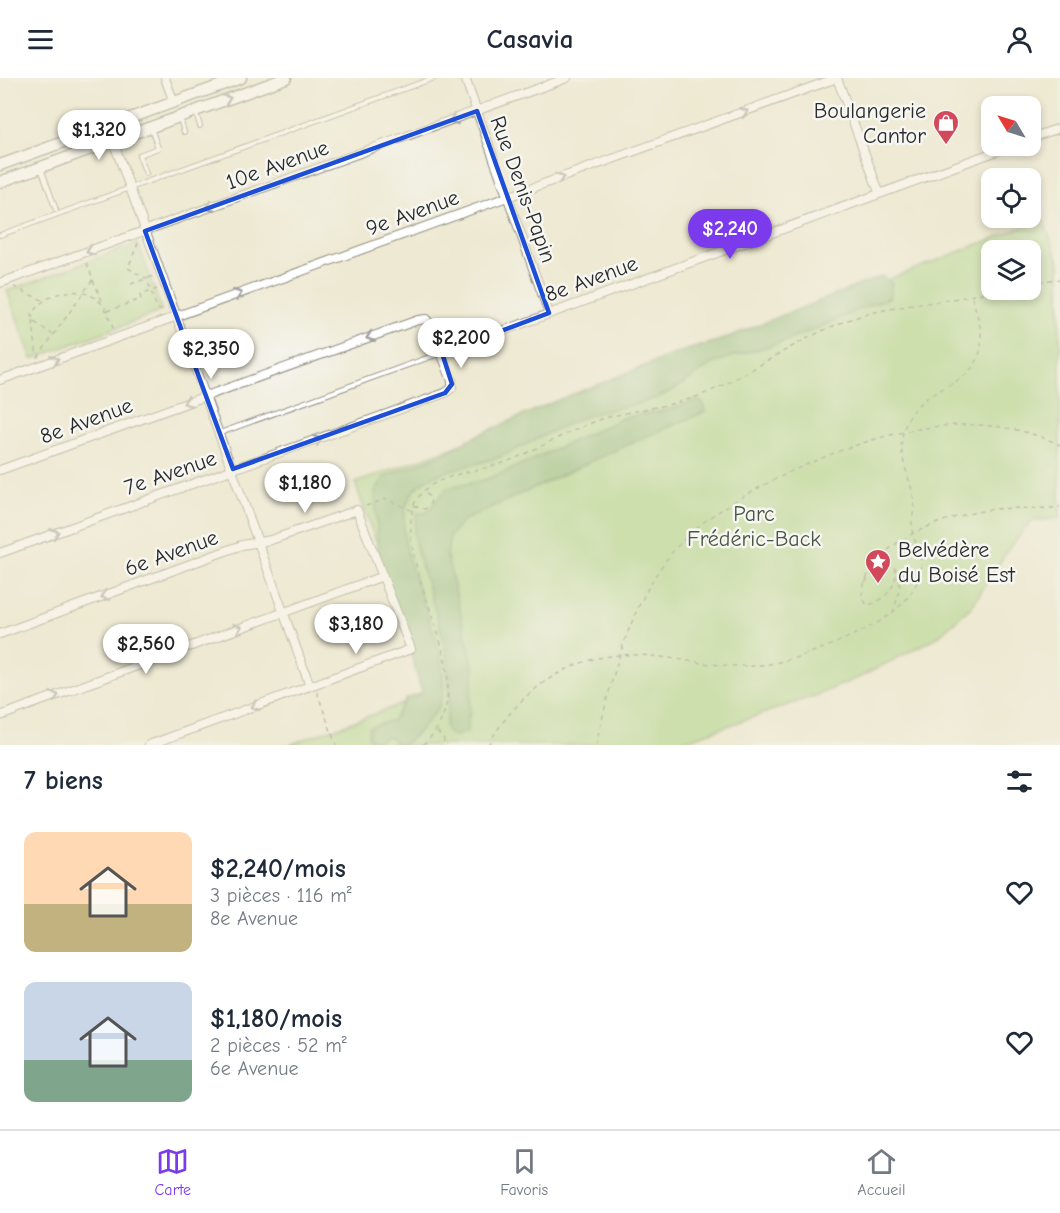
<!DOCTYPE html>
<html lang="fr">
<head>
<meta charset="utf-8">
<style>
  body { margin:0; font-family:"Comic Neue",sans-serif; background:#f2f2f3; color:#1f2937; height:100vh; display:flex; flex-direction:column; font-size:22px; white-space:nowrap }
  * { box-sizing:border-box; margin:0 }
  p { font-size:20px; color:#747a83 }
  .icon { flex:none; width:33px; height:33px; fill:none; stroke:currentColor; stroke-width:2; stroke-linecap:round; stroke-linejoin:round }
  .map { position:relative; height:667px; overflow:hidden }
  .sheet { display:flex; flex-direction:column; background:#fff; flex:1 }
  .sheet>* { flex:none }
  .needle { width:39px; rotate:308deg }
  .buttons { position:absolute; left:981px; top:18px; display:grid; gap:12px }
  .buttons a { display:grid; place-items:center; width:60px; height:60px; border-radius:12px; background:#fff; box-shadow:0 3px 9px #0003; font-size:30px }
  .price { position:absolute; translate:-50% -51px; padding:0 14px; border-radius:21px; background:#fff; color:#222; font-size:20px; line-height:39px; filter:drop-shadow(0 2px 3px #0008) }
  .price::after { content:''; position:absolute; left:50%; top:36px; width:18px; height:14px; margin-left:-9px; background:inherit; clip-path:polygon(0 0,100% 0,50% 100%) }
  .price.on { background:#7c3aed; color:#fff }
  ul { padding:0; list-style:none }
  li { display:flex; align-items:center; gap:18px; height:150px; padding:0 24px }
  li span { display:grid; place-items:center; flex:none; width:168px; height:120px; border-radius:12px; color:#555 }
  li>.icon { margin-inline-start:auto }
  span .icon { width:72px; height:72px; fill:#fffc; stroke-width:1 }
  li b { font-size:26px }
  h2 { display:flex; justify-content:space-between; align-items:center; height:72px; padding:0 24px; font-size:26px }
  header { display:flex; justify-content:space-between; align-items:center; height:78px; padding:0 24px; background:#fff; font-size:27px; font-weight:700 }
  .tab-bar { display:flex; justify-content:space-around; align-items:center; height:84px; border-top:2px solid #e0e1e3; background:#fff; font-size:16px; color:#747a83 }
  .tab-bar a { display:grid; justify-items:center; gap:3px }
  .tab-bar .on { color:#7c3aed }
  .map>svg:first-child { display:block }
  .green { fill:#a4d381; stroke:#687f56; stroke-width:1.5; fill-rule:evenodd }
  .forest { fill:#83b56f; stroke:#57704d; stroke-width:1.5 }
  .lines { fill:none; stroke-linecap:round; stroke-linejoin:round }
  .service-casing { stroke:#8c8a7e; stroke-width:6 }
  .minor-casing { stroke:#8c8a7e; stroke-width:10 }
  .secondary-casing { stroke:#8c8a7e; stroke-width:13 }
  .path { stroke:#8c8a7e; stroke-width:1.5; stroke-dasharray:4.5 4.5; stroke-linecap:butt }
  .service { stroke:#fff; stroke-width:4 }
  .minor { stroke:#fff; stroke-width:8 }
  .secondary { stroke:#fff; stroke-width:10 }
  .oneway { stroke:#a0a0a0 }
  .marked { fill:none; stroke:#1d4ed8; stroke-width:4.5; stroke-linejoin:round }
  .labels { text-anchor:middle; stroke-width:5; stroke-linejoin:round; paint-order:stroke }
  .poi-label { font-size:22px; fill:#2b2b2b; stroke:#f6f6f2; text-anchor:end }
  .street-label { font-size:22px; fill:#2b2b2b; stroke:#f6f6f2 }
  .park-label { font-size:22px; fill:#495540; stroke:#f6f6f2 }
</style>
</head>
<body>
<header><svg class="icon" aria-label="menu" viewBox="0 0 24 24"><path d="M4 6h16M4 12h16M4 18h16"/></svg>Casavia<svg class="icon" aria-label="person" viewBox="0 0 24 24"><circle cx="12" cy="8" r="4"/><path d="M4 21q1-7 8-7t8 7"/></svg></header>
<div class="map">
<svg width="1060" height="667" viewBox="0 0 1060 667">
  <rect width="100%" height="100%" fill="#f6f6f2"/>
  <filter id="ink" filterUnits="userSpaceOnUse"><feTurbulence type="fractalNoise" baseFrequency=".0167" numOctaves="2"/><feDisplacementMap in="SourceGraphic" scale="12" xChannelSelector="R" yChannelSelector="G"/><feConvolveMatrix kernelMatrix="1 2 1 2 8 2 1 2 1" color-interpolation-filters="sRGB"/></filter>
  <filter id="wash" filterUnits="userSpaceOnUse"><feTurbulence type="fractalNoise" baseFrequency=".008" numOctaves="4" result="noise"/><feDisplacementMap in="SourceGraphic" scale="24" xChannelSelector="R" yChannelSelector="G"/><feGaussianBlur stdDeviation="1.35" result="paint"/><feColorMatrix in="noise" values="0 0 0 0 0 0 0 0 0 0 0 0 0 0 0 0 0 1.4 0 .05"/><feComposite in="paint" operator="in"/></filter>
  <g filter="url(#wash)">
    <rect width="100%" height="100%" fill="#eee9d2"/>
    <!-- green -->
    <path class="green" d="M1043,141L1060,186V440L1030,444L1007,473L972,528L936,560L858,600L817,617L672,667H288L430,616L355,405L510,349ZM992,172H1030V212H992Z
      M138,165L162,233L32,281L7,213Z"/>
    <!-- forest -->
    <path class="forest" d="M882,198L892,205L889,220C855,231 823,249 789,262C764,271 739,275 715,285C695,295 680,311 657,320C635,328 610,330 587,338C560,348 535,362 509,375C483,389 429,388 411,417C379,471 463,569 439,628C436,635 428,643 422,649C416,657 408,666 397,667L391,659H384L377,664L368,660L369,649L393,642L406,621L422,615L405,556L379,488L375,414L384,399L446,375L469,361L558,322L680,274L718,263Z
      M697,322L703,325L705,334L640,361L464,442L450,458L447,478L474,592L467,654L455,658L449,656L445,649C459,583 434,535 417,473L414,455L417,435H426L447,410L481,403L505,394L625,339L668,332Z"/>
  </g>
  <g filter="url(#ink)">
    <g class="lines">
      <defs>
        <path id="service" d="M196,35L200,48
          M180,41L184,54
          M41,90L56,132
          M146,96L139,77L158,70L151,50
          M0,157L434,0
          M220,355L441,275"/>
        <path id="minor" d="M165,0L174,25
          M465,0L549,235
          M837,0L879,114
          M108,49L310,608
          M1030,60L1060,50
          M0,205L567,0
          M442,275L1011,68
          M0,302L837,0
          M0,392L418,242L426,241L431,247L452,303V310L445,315L0,475
          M0,556L242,467L271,462L357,432L411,571L149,667
          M0,638L383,498"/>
        <path id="secondary" d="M0,87L241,0
          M0,104L286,0"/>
      </defs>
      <!-- service casing -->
      <use href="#service" class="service-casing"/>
      <!-- minor casing -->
      <use href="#minor" class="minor-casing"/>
      <!-- secondary casing -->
      <use href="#secondary" class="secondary-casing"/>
      <!-- path -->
      <path class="path" d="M138,165L128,190L147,201L157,231L164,233
        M93,202L103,225
        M1030,204L1060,201
        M131,206L154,198
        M14,209L42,222
        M107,233L141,221L140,217L157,211
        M33,243L37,280
        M53,257L33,243L32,236C45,213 84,204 103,227C108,234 111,245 114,253
        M38,279L93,201L86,183
        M366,428L386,421L411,432
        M414,428L425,431L430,427L431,421L424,413
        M865,504L877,491L889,487L895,490C900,506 883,525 867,527L862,519C865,463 948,437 995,431C1017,429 1038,432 1060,429
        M893,535L900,510L897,493
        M317,614L336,667
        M437,653L444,661L443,667
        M423,667C490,605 399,508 412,434C419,394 482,395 511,382C542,369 570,352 602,341C638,330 676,329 711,313C761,290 804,256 857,239C902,225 949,225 994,212
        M488,667C519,612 574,573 639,577C676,579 711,589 748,588C786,587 826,570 860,554C885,542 908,527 919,500C925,484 918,472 913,457C910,447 914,436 914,425C912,400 897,381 903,355C915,302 975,316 981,268C983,252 976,234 972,219
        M596,667C611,603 627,534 667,481C692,447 727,427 764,407C851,362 965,321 1060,367"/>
      <!-- service -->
      <use href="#service" class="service"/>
      <!-- minor -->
      <use href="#minor" class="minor"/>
      <!-- secondary -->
      <use href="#secondary" class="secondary"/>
    </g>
    <!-- one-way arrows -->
    <defs><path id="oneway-chevron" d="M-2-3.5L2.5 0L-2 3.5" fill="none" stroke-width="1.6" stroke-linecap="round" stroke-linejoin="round" transform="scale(1.5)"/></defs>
    <g class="oneway">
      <use href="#oneway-chevron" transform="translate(227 21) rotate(-20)"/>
      <use href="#oneway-chevron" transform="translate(744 34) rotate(-20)"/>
      <use href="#oneway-chevron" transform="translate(453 42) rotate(160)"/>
      <use href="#oneway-chevron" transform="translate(560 100) rotate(-20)"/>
      <use href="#oneway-chevron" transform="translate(210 129) rotate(160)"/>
      <use href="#oneway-chevron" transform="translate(90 173) rotate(160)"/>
      <use href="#oneway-chevron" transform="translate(238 216) rotate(-20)"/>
      <use href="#oneway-chevron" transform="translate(370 259) rotate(160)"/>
      <use href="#oneway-chevron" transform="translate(55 282) rotate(-20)"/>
      <use href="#oneway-chevron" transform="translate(187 324) rotate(160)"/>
      <use href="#oneway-chevron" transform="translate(318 362) rotate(-20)"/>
      <use href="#oneway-chevron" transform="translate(55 455) rotate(-20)"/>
      <use href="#oneway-chevron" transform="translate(105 518) rotate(160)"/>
      <use href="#oneway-chevron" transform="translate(238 550) rotate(-20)"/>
      <use href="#oneway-chevron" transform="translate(55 618) rotate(-20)"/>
      <use href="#oneway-chevron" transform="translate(255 628) rotate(160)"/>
    </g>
  </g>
  <!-- marked area -->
  <path d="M0 0H1060V667H0ZM477,33L549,235L442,275L452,306L445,315L233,391L145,153Z" fill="#eee9d2" fill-opacity=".55" fill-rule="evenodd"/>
  <path class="marked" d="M477,33L549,235L442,275L452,306L445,315L233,391L145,153Z"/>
  <!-- icons -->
  <defs>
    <symbol id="shop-pin" viewBox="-11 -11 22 30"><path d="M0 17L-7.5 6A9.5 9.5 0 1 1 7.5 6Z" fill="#d1495b" stroke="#f6f6f2"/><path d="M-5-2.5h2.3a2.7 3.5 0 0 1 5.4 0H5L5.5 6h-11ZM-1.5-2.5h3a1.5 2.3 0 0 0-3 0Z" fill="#fff"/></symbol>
    <symbol id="sight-pin" viewBox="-11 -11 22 30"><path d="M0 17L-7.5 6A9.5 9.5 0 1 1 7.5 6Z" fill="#d1495b" stroke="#f6f6f2"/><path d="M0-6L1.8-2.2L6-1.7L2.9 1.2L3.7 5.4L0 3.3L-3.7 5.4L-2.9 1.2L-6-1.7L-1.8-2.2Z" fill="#fff"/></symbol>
  </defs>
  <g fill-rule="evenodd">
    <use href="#shop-pin" x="931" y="30" width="30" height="40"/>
    <use href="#sight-pin" x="863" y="469" width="30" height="40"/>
  </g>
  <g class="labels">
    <!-- poi labels -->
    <g class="poi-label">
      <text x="926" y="40">Boulangerie<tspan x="926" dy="25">Cantor</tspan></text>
      <text x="898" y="479" text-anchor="start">Belvédère<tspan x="898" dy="25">du Boisé Est</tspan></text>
    </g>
    <!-- street labels -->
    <g class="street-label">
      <text transform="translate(277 86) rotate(-20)" y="8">10e Avenue</text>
      <text transform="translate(524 111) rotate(70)" y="8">Rue Denis-Papin</text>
      <text transform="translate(412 134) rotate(-20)" y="8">9e Avenue</text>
      <text transform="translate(591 200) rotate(-20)" y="8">8e Avenue</text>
      <text transform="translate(86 342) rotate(-20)" y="8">8e Avenue</text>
      <text transform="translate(170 394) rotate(-19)" y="8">7e Avenue</text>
      <text transform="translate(171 474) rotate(-20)" y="8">6e Avenue</text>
    </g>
    <!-- park labels -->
    <g class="park-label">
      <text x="754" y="443">Parc<tspan x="754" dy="25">Frédéric-Back</tspan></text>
    </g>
  </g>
</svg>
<div class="buttons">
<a><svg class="needle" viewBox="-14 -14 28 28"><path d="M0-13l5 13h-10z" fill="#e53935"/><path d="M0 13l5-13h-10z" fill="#747a83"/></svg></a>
<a><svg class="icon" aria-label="locate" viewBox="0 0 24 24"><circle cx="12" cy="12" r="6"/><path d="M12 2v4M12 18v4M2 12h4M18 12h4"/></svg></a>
<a><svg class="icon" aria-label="layers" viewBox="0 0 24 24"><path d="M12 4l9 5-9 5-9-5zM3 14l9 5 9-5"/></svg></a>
</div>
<b class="price" style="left:99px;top:83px">$1,320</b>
<b class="price on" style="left:730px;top:182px">$2,240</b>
<b class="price" style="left:461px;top:291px">$2,200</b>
<b class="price" style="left:211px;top:302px">$2,350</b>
<b class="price" style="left:305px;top:436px">$1,180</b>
<b class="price" style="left:356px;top:577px">$3,180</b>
<b class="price" style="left:146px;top:597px">$2,560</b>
</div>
<section class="sheet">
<h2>7 biens<svg class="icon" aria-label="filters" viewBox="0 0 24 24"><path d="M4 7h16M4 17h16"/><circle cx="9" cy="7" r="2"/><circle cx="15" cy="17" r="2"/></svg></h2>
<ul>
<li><span style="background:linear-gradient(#ffd9b3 60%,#c2b280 0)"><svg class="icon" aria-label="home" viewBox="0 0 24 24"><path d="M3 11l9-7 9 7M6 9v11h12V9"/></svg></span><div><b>$2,240/mois</b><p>3 pièces · 116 m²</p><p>8e Avenue</p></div><svg class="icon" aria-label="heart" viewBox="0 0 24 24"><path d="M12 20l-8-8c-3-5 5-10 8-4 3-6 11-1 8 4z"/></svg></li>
<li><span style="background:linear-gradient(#c9d6e8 65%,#7fa58c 0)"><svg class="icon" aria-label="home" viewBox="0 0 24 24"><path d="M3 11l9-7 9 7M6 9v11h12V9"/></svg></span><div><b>$1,180/mois</b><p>2 pièces · 52 m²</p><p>6e Avenue</p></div><svg class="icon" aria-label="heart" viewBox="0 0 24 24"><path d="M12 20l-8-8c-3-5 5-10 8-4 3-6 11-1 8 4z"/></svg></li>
</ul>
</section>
<nav class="tab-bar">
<a class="on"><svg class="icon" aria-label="map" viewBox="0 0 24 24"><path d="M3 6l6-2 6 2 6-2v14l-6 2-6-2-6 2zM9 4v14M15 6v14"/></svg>Carte</a>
<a><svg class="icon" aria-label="saved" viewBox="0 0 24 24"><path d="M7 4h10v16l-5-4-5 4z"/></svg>Favoris</a>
<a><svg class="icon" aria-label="home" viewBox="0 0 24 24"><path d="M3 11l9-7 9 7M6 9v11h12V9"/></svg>Accueil</a>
</nav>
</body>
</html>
